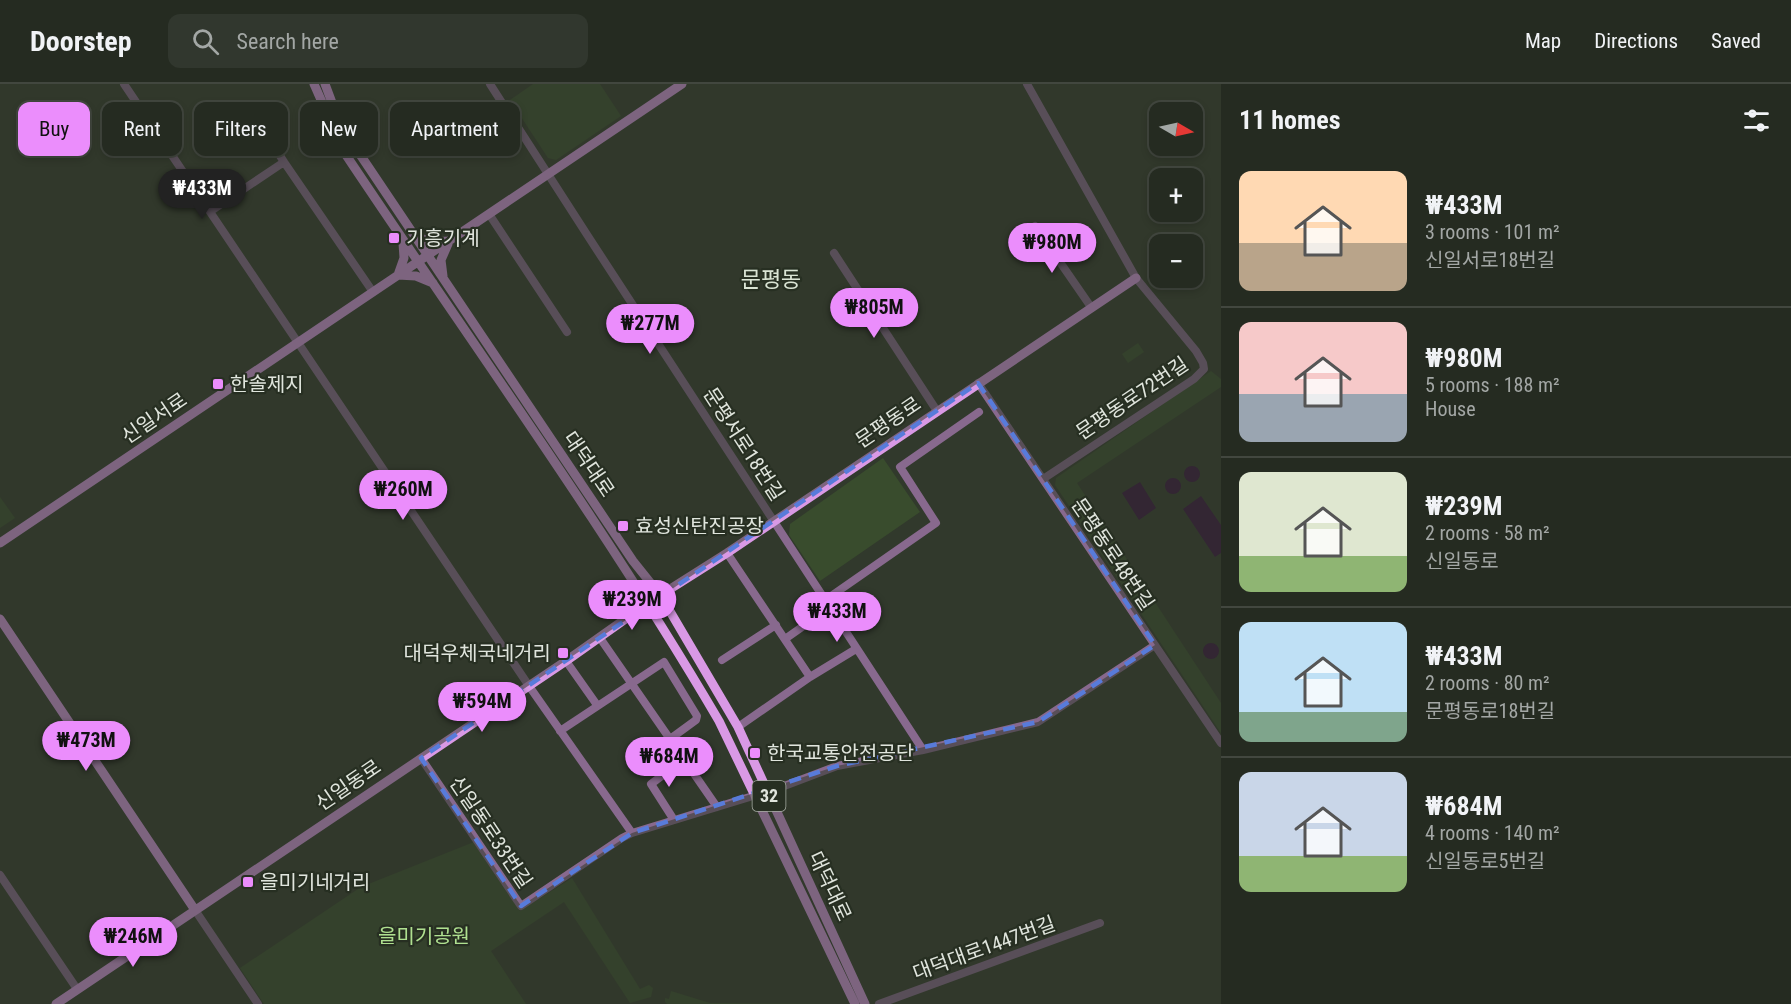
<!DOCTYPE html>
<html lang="en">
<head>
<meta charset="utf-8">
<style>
  body { margin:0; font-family:"Roboto Condensed","Noto Sans KR",sans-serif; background:#31372e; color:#f1f3f6; height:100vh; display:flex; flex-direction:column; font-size:22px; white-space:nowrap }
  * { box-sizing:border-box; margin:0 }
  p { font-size:20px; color:#a3a7a5 }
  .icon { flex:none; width:33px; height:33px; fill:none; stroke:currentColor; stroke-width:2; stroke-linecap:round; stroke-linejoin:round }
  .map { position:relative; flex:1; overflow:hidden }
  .side { display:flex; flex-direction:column; background:#252b21; width:570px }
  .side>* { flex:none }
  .top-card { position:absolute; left:18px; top:18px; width:570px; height:54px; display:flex; gap:12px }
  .needle { width:39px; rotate:99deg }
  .buttons { position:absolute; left:1149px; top:18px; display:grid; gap:12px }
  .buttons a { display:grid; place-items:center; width:54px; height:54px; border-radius:12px; background:#252b21; box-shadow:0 3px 9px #0003,0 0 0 2px #42473f; font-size:30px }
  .price { position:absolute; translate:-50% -51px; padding:0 14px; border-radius:21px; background:#eb8dfc; color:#111; font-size:20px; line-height:39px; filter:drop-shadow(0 2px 3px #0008) }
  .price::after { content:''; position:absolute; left:50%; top:36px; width:18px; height:14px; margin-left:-9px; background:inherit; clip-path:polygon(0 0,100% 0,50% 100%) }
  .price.current { background:#222; color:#fff }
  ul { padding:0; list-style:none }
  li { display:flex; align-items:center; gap:18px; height:150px; padding:0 18px }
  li+li { border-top:2px solid #42473f }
  li span { display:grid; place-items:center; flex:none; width:168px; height:120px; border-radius:12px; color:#555 }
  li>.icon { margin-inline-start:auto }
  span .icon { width:72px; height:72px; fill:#fffc; stroke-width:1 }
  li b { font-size:26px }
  h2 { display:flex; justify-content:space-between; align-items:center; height:72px; padding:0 18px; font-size:26px }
  .pill { padding:0 21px; border-radius:12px; background:#252b21; box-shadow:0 3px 9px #0003,0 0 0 2px #42473f; font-size:21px; line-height:54px }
  .pill.current { background:#eb8dfc; color:#111 }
  header { display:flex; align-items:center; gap:36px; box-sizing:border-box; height:84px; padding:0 30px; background:#252b21; border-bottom:2px solid #42473f }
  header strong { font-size:28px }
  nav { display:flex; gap:33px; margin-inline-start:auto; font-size:21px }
  .search { width:420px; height:54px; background:#31372e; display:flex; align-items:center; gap:15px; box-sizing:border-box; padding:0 21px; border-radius:12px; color:#a3a7a5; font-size:22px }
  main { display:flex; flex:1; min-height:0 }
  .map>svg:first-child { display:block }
  .green { fill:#394c2d }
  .water { fill:#35103c }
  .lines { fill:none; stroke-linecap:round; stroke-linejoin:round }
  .minor { stroke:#88698e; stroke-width:8 }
  .major { stroke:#d999e5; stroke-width:9 }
  .marked { fill:none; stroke:#587bda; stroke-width:4.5; stroke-dasharray:12 8; stroke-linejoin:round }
  .poi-dot { fill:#eb8dfc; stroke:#272f22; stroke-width:2 }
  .labels { text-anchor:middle; stroke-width:4.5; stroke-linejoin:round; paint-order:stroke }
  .shield { fill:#272f22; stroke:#a8aea5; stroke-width:1.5 }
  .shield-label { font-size:18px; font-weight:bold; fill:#e0e5dd }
  .poi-label { font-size:20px; fill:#e0e5dd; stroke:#272f22; text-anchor:start }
  .street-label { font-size:20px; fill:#e0e5dd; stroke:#272f22 }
  .park-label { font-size:20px; fill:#afe090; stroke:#272f22 }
  .quarter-label { font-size:22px; fill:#dae4d4; stroke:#272f22 }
</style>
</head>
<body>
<header>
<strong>Doorstep</strong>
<div class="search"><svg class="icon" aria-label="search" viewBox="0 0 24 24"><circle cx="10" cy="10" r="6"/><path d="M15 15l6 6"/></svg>Search here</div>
<nav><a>Map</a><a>Directions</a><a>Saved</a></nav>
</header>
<main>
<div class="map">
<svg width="1221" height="920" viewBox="0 0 1221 920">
  <rect width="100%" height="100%" fill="#31392c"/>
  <!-- green -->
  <path class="green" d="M533,0H600L621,32L556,76L548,74L510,16Z
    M1138,259L1144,268L1128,279L1122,270Z
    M1211,287L1221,295V303L1077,399L1221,619V649L1055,401L1056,394Z
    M883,374L920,428L820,497L789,451L790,440Z
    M0,413L15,434L0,444Z
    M474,758L520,827L572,794L640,905L649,901L653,904L651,913L630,919L564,818L491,867L526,920H264L240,884L361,803Z
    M671,907L710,919L845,920H667L665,918V914L669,915Z"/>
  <!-- water -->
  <path class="water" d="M1184 390a8 8 0 1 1 16 0a8 8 0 1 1-16 0Z
    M1165 402a8 8 0 1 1 16 0a8 8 0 1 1-16 0Z
    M1140,398L1156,424L1139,436L1122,409Z
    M1201,412L1221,441V469L1215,473L1183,425Z
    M1203 567a8 8 0 1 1 16 0a8 8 0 1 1-16 0Z"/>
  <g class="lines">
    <!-- minor -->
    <path class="minor" d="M124,0L529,602L632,749
      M490,0C633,223 778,445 923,666
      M1027,0L1136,194L1196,267L1203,279L1204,285L1194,295L1043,395
      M275,64L284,78
      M211,127L284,78L373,208
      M489,130L567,248
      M1035,142L1091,223
      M834,169L937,327
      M978,299L1221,659
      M727,469L810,593
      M824,517L936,439L900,383L979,328
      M600,554L717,723
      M785,555L829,524
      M722,576L776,541
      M566,577L597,621
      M738,643L810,593L856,565
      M560,647L664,578L697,632L696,636L670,655
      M421,674L521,822L622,754L632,749L779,704L837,682L923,666L1038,638L1155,561
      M674,736L651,700L683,676
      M0,791L77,905
      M195,826L258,920
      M879,920L1100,839"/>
    <!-- major -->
    <path class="major" d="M314,0L344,68C470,257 604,441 719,637L855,920
      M325,0L334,24L353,60L633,477L661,512L738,643L865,920
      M414,151L430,158L449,157
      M398,191L416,192L433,199
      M398,191L404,174L403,159
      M443,192L441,176L448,160
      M0,459L682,0
      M0,535L195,826
      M56,920L566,577L648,519L727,469L1136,194"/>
  </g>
  <!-- marked area -->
  <path d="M0 0H1221V920H0ZM978,299L1155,561L1038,638L837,682L632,749L521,822L421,674Z" fill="#31392c" fill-opacity=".55" fill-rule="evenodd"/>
  <path class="marked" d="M978,299L1155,561L1038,638L837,682L632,749L521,822L421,674Z"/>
  <!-- markers -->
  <g class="poi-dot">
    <rect x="388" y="148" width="12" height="12" rx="3"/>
    <rect x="212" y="294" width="12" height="12" rx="3"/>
    <rect x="617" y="436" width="12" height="12" rx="3"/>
    <rect x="557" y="563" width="12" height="12" rx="3"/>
    <rect x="749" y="663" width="12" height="12" rx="3"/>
    <rect x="242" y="792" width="12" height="12" rx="3"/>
  </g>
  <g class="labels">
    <!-- shield labels -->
    <rect class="shield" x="752.5" y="697" width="33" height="30" rx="4.5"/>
    <g class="shield-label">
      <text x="769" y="718">32</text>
    </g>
    <!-- poi labels -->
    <g class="poi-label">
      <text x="406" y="161">기흥기계</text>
      <text x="230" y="307">한솔제지</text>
      <text x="635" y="449">효성신탄진공장</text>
      <text x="551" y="576" text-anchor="end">대덕우체국네거리</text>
      <text x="767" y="676">한국교통안전공단</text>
      <text x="260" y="805">을미기네거리</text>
    </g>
    <!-- street labels -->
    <g class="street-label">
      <text transform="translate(1132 314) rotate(-34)" y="7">문평동로72번길</text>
      <text transform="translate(154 334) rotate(-34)" y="7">신일서로</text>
      <text transform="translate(888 338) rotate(-34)" y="7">문평동로</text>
      <text transform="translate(744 360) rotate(57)" y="7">문평서로18번길</text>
      <text transform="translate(589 380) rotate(56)" y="7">대덕대로</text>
      <text transform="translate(1113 470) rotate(56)" y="7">문평동로48번길</text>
      <text transform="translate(348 701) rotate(-34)" y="7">신일동로</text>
      <text transform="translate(491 748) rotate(56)" y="7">신일동로33번길</text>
      <text transform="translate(830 802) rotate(65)" y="7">대덕대로</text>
      <text transform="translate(984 864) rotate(-20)" y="7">대덕대로1447번길</text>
    </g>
    <!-- park labels -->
    <g class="park-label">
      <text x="424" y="859">을미기공원</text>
    </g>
    <!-- quarter labels -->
    <g class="quarter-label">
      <text x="771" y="203">문평동</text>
    </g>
  </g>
</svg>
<div class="buttons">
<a><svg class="needle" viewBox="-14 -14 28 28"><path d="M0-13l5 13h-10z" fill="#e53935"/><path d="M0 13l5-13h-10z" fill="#a3a7a5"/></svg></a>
<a>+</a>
<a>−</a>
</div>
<b class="price current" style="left:202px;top:136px">₩433M</b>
<b class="price" style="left:1052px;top:190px">₩980M</b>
<b class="price" style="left:874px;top:255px">₩805M</b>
<b class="price" style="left:650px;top:271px">₩277M</b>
<b class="price" style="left:403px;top:437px">₩260M</b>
<b class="price" style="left:632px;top:547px">₩239M</b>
<b class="price" style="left:837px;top:559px">₩433M</b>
<b class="price" style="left:482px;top:649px">₩594M</b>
<b class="price" style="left:86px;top:688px">₩473M</b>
<b class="price" style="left:669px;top:704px">₩684M</b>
<b class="price" style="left:133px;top:884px">₩246M</b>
<div class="top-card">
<a class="pill current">Buy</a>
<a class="pill">Rent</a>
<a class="pill">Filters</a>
<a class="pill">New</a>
<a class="pill">Apartment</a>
</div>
</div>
<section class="side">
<h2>11 homes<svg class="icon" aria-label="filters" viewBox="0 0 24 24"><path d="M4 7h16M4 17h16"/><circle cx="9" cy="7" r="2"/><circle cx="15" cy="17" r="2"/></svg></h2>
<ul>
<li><span style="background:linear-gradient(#ffd9b3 60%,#b9a48a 0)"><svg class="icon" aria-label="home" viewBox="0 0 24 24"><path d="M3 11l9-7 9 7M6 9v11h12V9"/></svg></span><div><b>₩433M</b><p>3 rooms · 101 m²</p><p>신일서로18번길</p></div></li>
<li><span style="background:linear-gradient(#f6c9c9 60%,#9aa5b1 0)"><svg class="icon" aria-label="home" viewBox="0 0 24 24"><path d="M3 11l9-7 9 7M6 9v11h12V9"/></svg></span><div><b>₩980M</b><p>5 rooms · 188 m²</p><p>House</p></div></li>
<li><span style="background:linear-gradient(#dfe7d0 70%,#8fb573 0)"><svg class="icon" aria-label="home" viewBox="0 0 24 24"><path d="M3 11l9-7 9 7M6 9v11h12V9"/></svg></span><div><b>₩239M</b><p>2 rooms · 58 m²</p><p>신일동로</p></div></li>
<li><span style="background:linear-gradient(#bfe0f5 75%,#7fa58c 0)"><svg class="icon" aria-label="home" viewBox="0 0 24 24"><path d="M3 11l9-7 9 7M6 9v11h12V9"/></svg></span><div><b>₩433M</b><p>2 rooms · 80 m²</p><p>문평동로18번길</p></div></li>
<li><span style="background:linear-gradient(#c9d6e8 70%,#8fb573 0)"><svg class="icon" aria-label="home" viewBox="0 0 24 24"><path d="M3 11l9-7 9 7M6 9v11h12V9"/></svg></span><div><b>₩684M</b><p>4 rooms · 140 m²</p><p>신일동로5번길</p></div></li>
</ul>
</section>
</main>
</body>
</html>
